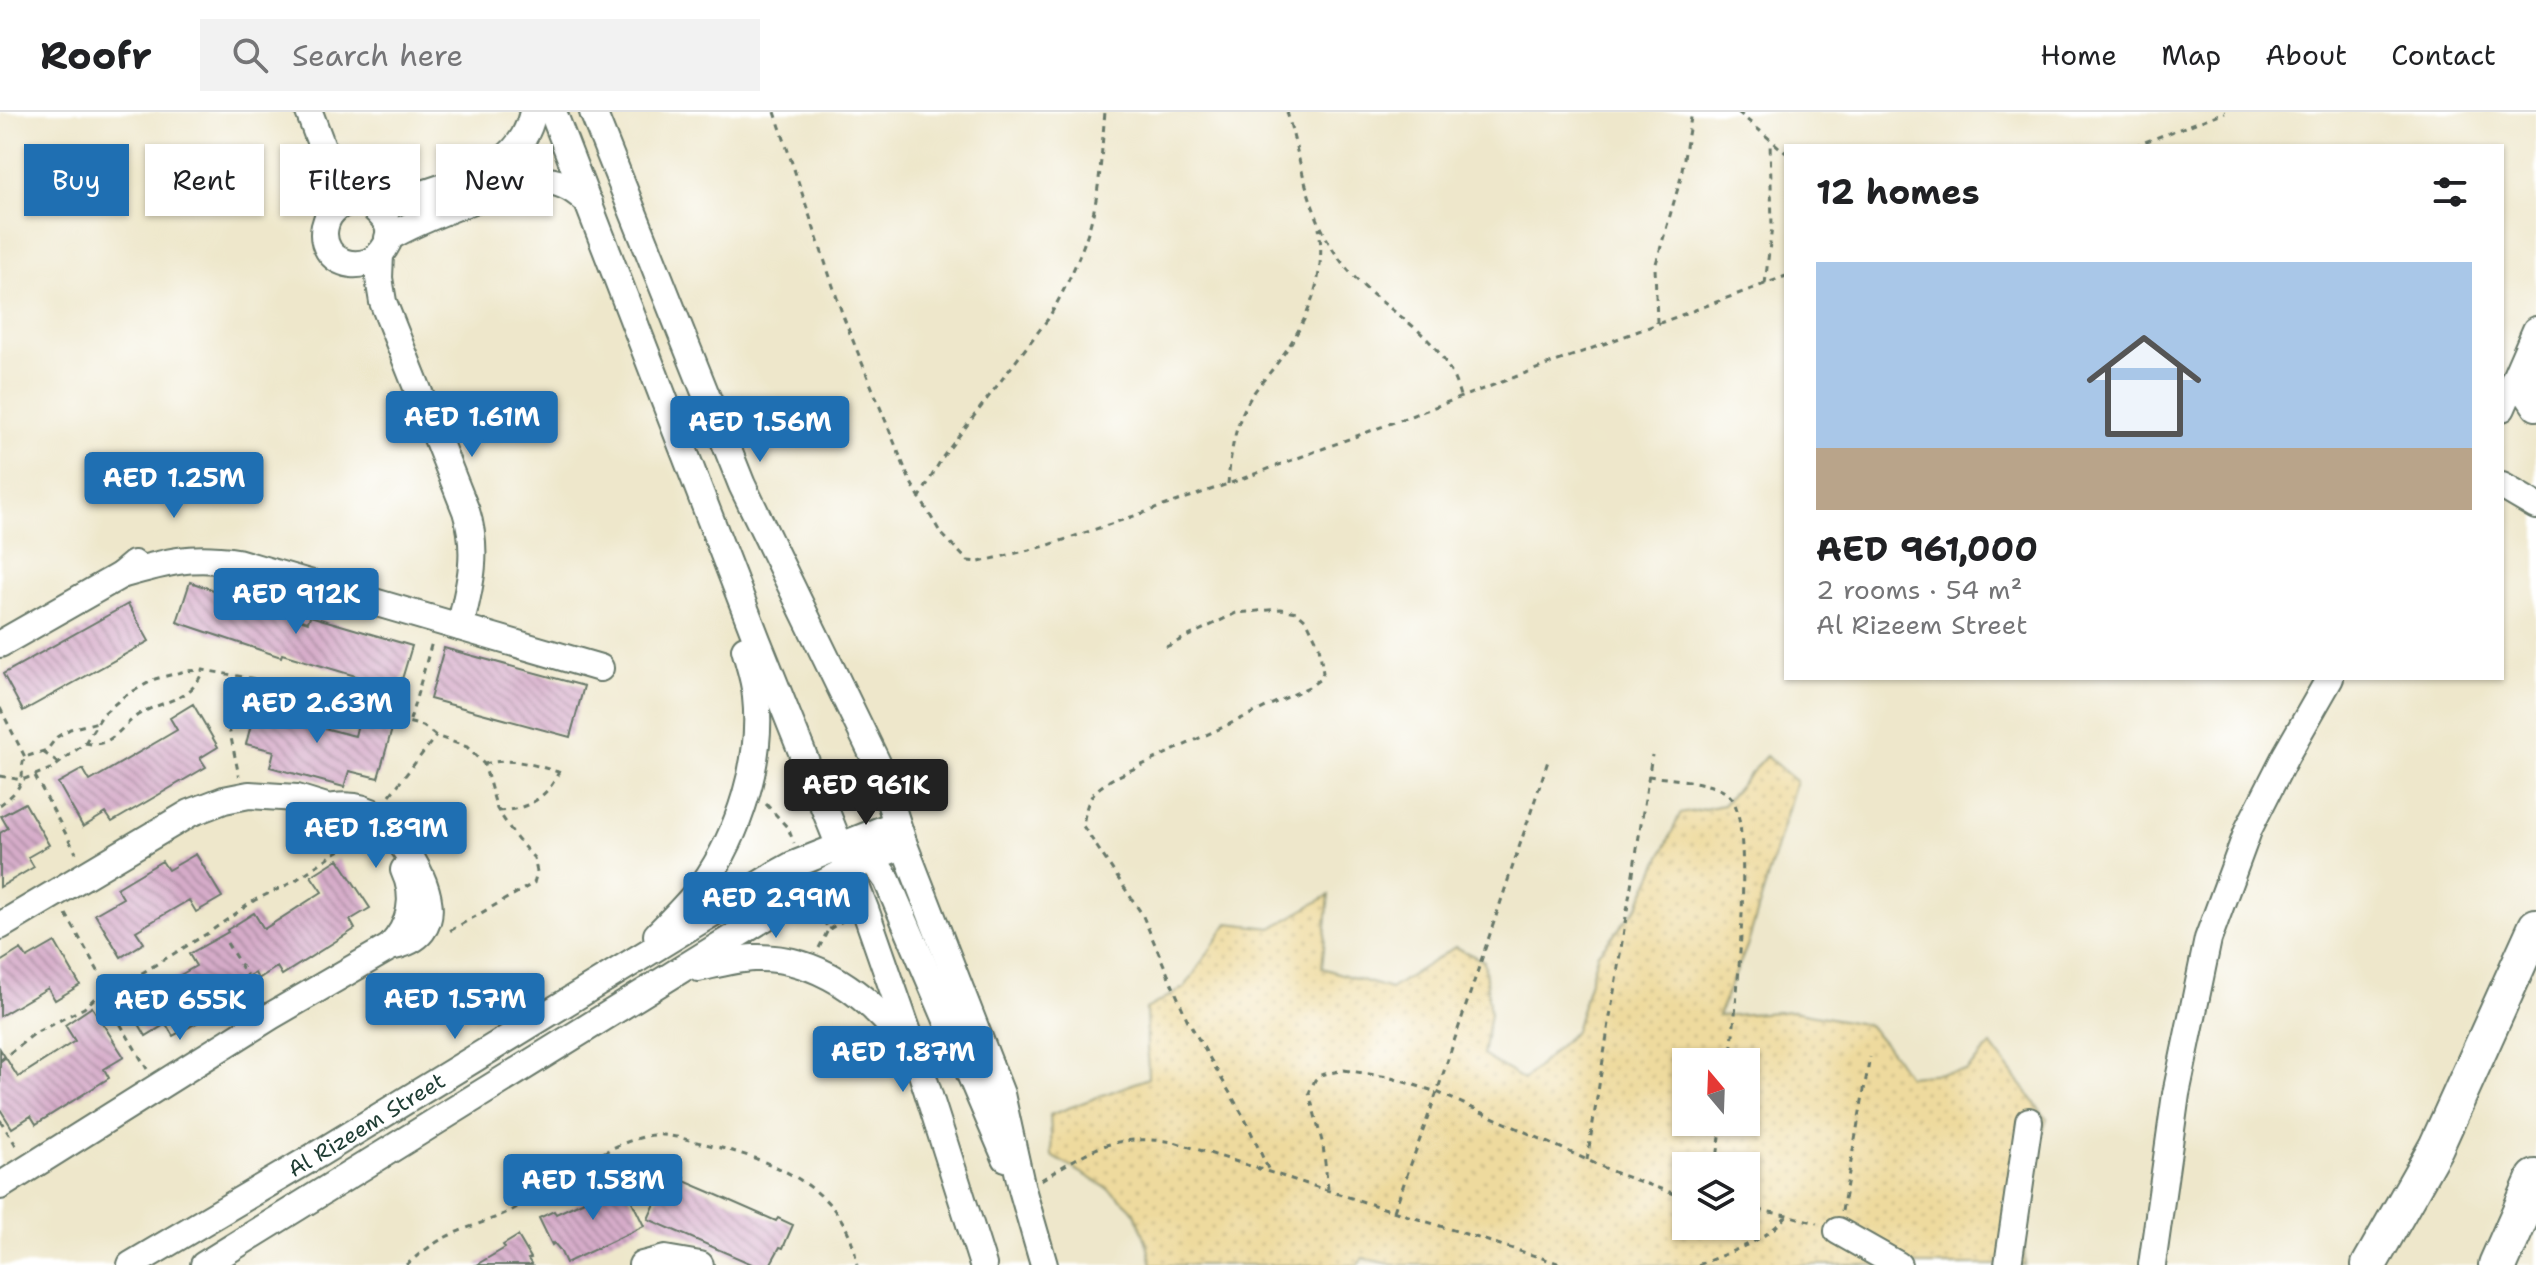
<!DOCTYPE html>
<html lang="en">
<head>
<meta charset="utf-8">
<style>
  body { margin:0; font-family:"Shantell Sans",sans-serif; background:#f2f2f2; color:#202124; height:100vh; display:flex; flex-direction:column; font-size:30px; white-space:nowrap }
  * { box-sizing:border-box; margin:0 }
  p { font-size:26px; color:#757577 }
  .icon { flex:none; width:44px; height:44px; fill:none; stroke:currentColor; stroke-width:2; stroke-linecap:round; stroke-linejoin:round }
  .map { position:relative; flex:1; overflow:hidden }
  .panel { position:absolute; left:1784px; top:32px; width:720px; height:536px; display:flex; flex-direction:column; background:#fff; border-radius:0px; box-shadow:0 2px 6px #0004 }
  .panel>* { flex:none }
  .hud { position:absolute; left:24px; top:32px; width:760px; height:72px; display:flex; gap:16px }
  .needle { width:52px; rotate:341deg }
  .controls { position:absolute; left:1672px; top:936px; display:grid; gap:16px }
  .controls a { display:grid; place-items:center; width:88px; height:88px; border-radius:0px; background:#fff; box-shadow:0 2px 6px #0004; font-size:40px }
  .price { position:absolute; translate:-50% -68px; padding:0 18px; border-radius:8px; background:#1f6fb2; color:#fff; font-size:26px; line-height:52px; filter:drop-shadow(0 2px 4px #0008) }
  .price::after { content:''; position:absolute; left:50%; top:48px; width:24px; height:18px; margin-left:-12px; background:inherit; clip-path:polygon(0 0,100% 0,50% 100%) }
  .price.current { background:#222; color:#fff }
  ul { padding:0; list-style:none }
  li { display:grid; align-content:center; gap:16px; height:424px; padding:0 32px }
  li+li { border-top:2px solid #e0e0e0 }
  li span { display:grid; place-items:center; height:248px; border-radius:0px; color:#555 }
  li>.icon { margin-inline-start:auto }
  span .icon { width:144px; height:144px; fill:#fffc; stroke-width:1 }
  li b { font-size:34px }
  h2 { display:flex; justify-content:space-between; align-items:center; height:96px; padding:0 32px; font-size:34px }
  .tag { padding:0 28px; border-radius:0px; background:#fff; box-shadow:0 2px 6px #0004; font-size:28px; line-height:72px }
  .tag.current { background:#1f6fb2; color:#fff }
  header { display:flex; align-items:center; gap:48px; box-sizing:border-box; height:112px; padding:0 40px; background:#fff; border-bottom:2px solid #e0e0e0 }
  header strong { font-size:38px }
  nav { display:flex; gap:44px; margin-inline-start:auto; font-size:28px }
  .search { width:560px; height:72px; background:#f2f2f2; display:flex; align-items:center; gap:20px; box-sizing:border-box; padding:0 28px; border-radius:0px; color:#757577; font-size:30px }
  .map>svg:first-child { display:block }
  .sand { fill:url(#sand-dots); stroke:#868c69; stroke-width:2; fill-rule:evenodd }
  .building { fill:url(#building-back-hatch) }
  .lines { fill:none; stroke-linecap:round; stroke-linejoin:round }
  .minor-casing { stroke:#677869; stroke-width:30 }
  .major-casing { stroke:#677869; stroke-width:38 }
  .highway-casing { stroke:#677869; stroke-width:42 }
  .path { stroke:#677869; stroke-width:3; stroke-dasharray:6 6; stroke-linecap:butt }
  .minor { stroke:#fff; stroke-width:26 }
  .major { stroke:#fff; stroke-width:34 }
  .highway { stroke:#fff; stroke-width:38 }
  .labels { text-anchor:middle; stroke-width:6; stroke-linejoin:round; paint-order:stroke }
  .street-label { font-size:22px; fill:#1f3d34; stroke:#fff }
</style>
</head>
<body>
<header>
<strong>Roofr</strong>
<div class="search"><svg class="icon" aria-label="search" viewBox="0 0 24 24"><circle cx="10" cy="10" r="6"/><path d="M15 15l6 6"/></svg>Search here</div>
<nav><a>Home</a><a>Map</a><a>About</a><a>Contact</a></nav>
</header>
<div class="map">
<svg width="2536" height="1153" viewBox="0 0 2536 1153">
  <defs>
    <pattern id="sand-dots" width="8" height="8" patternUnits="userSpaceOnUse" patternTransform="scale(2)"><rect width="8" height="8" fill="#eeda9e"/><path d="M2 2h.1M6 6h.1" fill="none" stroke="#ccbc89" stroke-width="1.8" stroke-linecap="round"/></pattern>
    <pattern id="building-back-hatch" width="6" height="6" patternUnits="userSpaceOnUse" patternTransform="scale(2)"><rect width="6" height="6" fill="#d6acc9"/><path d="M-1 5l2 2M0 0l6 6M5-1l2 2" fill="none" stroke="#ad8da4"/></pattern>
  </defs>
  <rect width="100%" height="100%" fill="#fff"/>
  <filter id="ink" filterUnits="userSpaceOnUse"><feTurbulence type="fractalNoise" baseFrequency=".0125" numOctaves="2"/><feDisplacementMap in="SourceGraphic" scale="16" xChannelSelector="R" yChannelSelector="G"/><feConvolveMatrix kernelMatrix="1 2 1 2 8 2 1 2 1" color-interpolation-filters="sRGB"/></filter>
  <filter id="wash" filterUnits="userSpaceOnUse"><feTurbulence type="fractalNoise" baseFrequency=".006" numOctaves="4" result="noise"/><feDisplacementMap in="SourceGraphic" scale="32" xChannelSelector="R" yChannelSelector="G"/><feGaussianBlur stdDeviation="1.8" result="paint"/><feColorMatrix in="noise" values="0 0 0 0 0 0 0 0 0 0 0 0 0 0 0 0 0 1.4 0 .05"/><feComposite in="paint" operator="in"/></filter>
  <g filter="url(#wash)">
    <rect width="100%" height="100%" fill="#eee7cb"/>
    <!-- sand -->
    <path class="sand" d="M1766,644L1796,669L1748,832L1718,904L1793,899L1868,913L1891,939L1908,964L1966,959L1991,933L2047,1007L2021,1081L2025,1153H1393L1363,1146L1358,1153H1152C1149,1138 1140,1105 1130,1095C1109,1074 1077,1059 1052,1044L1050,1003L1148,966L1146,897L1185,875L1228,811L1272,816L1329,783L1322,856L1390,877L1455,835L1484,849L1490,902L1483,943L1524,968L1575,919L1598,841L1639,793L1680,702L1723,693ZM1686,950H1746V1010H1686ZM1686,1054H1746V1114H1686Z"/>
    <g id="blocks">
      <!-- building -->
      <path class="building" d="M190,470L308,510L310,504L412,534L399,577L282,542L281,545L177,510Z
        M128,492L149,529L23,599L3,562Z
        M444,536L584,574L570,625L430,587Z
        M259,582L289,590L285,606L355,624L359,608L392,617L378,666L349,659L344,675L270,655L274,639L246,632Z
        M193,592L218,635L200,646L206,655L112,710L106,701L83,715L58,671L83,657L90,669L177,618L170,606Z
        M25,691L49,733L28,745L34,755L0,775V721L8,716L1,704Z
        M196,742L222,785L196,800L189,788L136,819L144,831L121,845L95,802L123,786L117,776L162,749L168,758Z
        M338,747L370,796L350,808L355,817L282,863L277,855L258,867L255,861L215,884L222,897L173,924L166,912L146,924L121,881L142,869L149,881L196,854L189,842L228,820L227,818L254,801L264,817L322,780L311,764Z
        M55,830L80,873L55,888L48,876L0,904V850L21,837L27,846Z
        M92,895L124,945L104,957L109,966L36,1012L31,1004L12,1016L0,997V937L18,965L75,929L65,913Z
        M670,1059L685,1065L684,1069L710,1080L776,1109L778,1106L793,1113L783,1136L780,1135L770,1153H754L648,1107Z
        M621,1067L644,1114L566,1151L560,1138L554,1131L552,1133L539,1106L554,1099L556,1102L582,1090L607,1077L606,1074Z
        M518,1124L531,1146L528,1147L532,1153H476L505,1136L503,1133Z"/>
    </g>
  </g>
  <g filter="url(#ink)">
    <use href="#blocks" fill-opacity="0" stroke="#677869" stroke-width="2"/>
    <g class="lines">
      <defs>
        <g id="minor">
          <path d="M309,0L326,45L328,61"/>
          <path d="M553,0L757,528L865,797L918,949L983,1153"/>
          <path d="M593,0L742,373L878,653L904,733L1001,982L1022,1077L1044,1153"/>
          <path d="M326,45C335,57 343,69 354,79C372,96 407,113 379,143C372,150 361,153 351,152C308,145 319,81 366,90"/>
          <path d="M374,94C401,91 484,64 504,47C520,35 529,19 533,0"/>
          <path d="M388,126C414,110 518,67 546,69C564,70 576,79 589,91"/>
          <path d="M380,142L379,166L383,190L466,399C479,440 470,474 460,515"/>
          <path d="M2536,260L2528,283L2536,295"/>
          <path d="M2502,296L2536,218"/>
          <path d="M2502,374L2536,394"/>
          <path d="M121,463C166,450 189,443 237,450L600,556"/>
          <path d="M0,532L121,463L134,452"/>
          <path d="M858,739L871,746L887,768L1006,1046"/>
          <path d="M0,814L190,701L224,688L249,683L297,686L349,702"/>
          <path d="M657,823C673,807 689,791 703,773C739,722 763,648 756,585C755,568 749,552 745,537"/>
          <path d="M390,835C411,813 417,785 404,758"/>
          <path d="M698,856C717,852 735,847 754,846C817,844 868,883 905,931"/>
          <path d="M0,1074L271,904L390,835C454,824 425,765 401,731C393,721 387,710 376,703C363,694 348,693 334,695"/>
          <path d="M1838,1119L1898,1153"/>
          <path id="s1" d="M131,1153L320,1041L773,764L793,753L896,712"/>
          <path d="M204,1153L803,782L871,746L904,733"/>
          <path d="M642,1153L665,1147L700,1153"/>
          <path d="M2008,1153L2029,1009"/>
          <path d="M2152,1153L2176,982L2208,827L2249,716L2286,643L2330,566"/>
        </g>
        <path id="major" d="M2369,1153L2436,1035L2536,814"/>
        <path id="highway" d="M2498,1153L2536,1067"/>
      </defs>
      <!-- minor casing -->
      <use href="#minor" class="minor-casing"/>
      <!-- major casing -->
      <use href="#major" class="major-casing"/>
      <!-- highway casing -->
      <use href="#highway" class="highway-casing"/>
      <!-- path -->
      <path class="path" d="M775,0L843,204L910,369L940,420L968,449L979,450L1046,434L1228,372L1786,164
        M1287,0C1301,50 1309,107 1341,149C1381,204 1440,212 1460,284
        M1738,0L1786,41
        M2134,34L2225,0
        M1765,172L1772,115L1770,29
        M1657,211L1655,155L1680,69L1692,0
        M457,314L514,292
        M1228,372C1230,345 1234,317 1246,294C1253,279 1265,267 1275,254C1306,213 1327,168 1319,116
        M919,387L942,346L1048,207C1068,172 1087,133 1095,93C1101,62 1102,31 1105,0
        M1166,535L1236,501L1281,497L1297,500L1307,509L1319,534L1323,561L1320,567L1311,574L1112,667C1090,681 1087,687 1083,714L1142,802L1187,907L1245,1007L1269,1059
        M224,592L239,664
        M0,596L25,645
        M410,608L432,530
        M85,631C111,637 120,615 138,603C164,587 192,590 203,558
        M43,640L59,651
        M484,652C511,645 532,652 558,660
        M0,664L22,668L53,656L85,631L103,602L123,585L155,567L185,559L203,558L262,568L288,580L423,614L436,624L467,635L484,652L497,697L517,727L534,746L537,760L534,771L446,821
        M35,664L76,741
        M1648,664C1669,667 1715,669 1730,684C1756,709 1735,908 1730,950
        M390,683L436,624
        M766,692L788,716L794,731
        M0,693C9,686 21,677 22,665C23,657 21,653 25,645L47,638L57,625L70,617L98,610
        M498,699C529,698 552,683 561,653
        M820,797L828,818L844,808
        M66,802L107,875
        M227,831L259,883
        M819,836L828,818
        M102,881L147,957
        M0,949L35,921L84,896L107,875L142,861L208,821L255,788L293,770L335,741L366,724
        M0,1008L19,1038
        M1587,1048L1652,643
        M1716,1054L1722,1010
        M1041,1068C1093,1036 1111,1022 1174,1030L1564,1153
        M1328,1077L1323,1033L1309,981L1315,968L1320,963L1344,958L1388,965L1437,980L1616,1061L1686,1086
        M1746,1096L1787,1103L1817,1111
        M1394,1099L1437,980L1549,646
        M1842,1099L1870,945
        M406,1153C418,1143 432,1132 446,1125C470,1113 496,1108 519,1094C562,1070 598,1035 647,1024C663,1020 684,1027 701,1031C768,1046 848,1075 857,1153
        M1698,1153C1729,1140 1766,1130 1787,1103"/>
      <!-- minor -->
      <use href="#minor" class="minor"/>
      <!-- major -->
      <use href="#major" class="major"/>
      <!-- highway -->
      <use href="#highway" class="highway"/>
    </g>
  </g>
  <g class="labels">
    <!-- street labels -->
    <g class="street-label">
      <text dy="8" stroke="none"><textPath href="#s1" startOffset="274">Al Rizeem Street</textPath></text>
    </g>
  </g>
</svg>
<div class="controls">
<a><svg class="needle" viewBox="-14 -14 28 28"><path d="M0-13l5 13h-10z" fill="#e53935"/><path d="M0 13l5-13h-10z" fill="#757577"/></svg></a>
<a><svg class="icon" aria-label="layers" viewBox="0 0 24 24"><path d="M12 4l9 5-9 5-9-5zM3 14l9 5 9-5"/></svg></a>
</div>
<b class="price" style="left:472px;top:347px">AED 1.61M</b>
<b class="price" style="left:760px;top:352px">AED 1.56M</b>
<b class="price" style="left:174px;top:408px">AED 1.25M</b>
<b class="price" style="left:296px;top:524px">AED 912K</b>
<b class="price" style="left:317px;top:633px">AED 2.63M</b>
<b class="price current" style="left:866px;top:715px">AED 961K</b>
<b class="price" style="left:376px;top:758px">AED 1.89M</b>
<b class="price" style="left:776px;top:828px">AED 2.99M</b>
<b class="price" style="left:455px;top:929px">AED 1.57M</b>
<b class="price" style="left:180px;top:930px">AED 655K</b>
<b class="price" style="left:903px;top:982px">AED 1.87M</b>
<b class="price" style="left:593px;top:1110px">AED 1.58M</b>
<div class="hud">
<a class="tag current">Buy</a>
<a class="tag">Rent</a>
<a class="tag">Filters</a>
<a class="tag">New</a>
</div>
<section class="panel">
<h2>12 homes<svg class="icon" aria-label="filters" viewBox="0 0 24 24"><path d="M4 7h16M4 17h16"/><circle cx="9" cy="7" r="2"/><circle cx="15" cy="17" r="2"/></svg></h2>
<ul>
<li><span style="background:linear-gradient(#a9c7e8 75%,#b9a48a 0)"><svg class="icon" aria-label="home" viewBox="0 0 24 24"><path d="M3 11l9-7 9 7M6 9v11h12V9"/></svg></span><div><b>AED 961,000</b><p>2 rooms · 54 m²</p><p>Al Rizeem Street</p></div></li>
</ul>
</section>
</div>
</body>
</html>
